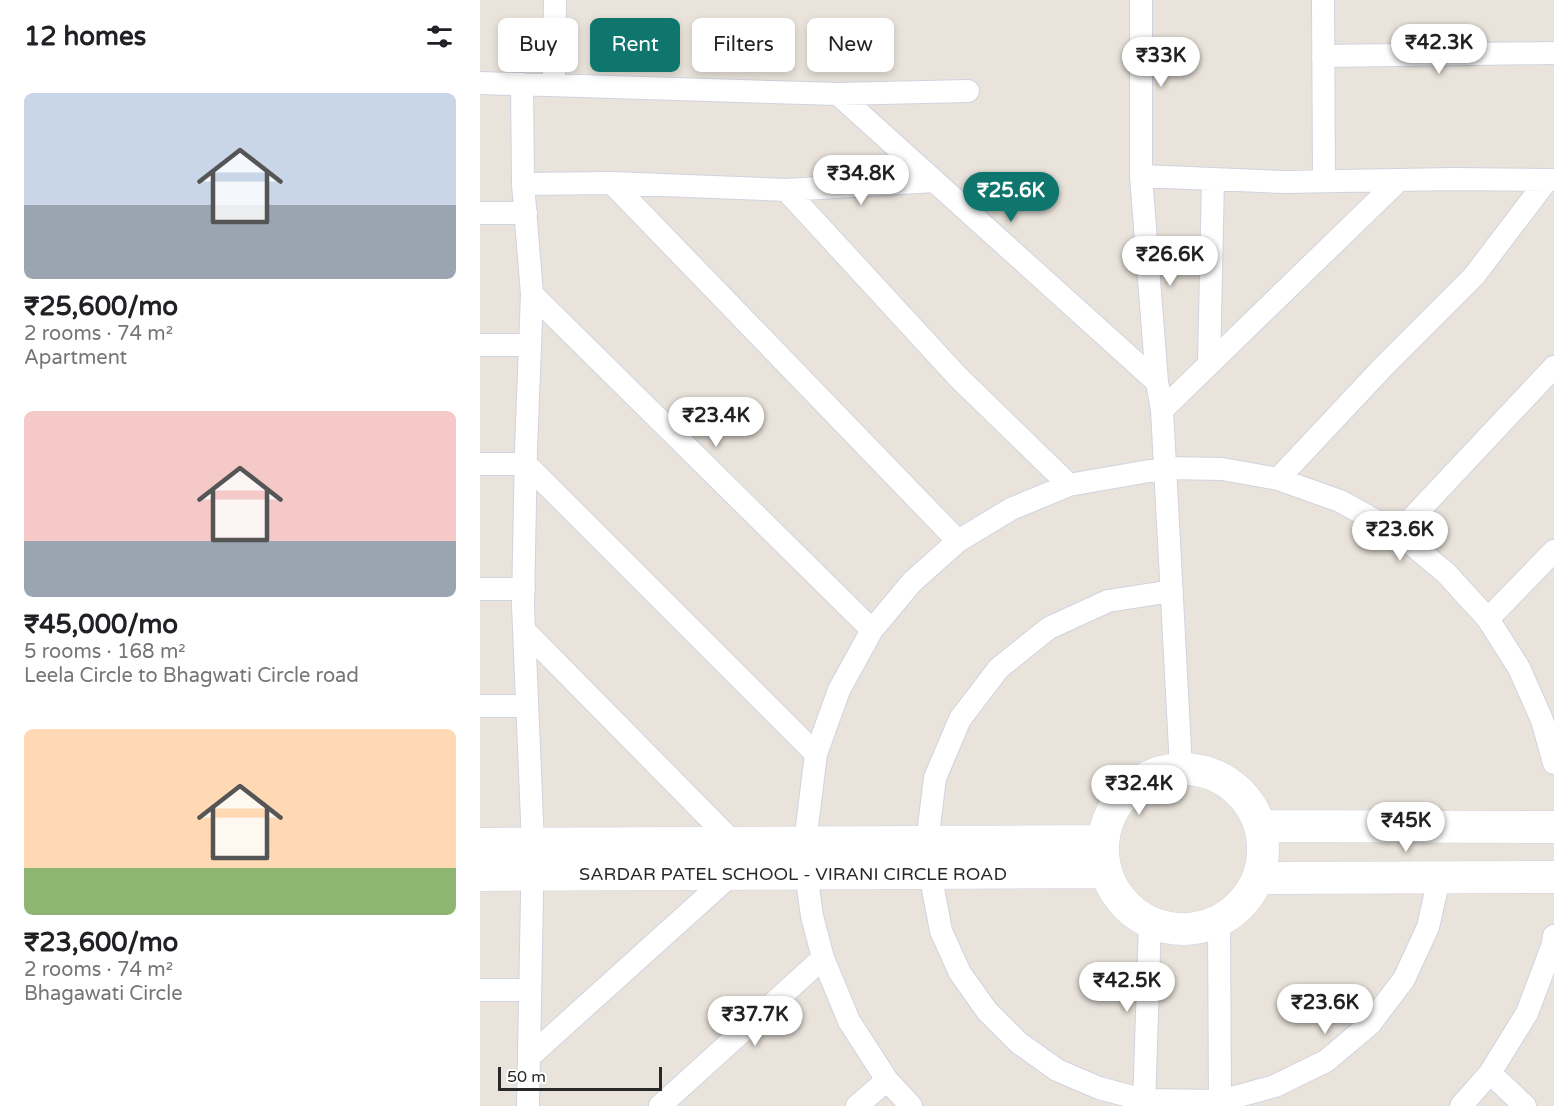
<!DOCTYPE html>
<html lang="en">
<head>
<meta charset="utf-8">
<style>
  body { margin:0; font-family:"Varela Round",sans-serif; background:#f2f2f2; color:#202124; height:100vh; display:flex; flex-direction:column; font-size:22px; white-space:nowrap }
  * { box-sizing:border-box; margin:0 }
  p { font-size:20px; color:#757577 }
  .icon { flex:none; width:33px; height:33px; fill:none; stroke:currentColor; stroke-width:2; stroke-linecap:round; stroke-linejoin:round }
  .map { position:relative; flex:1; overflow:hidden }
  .details { display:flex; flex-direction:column; background:#fff; width:480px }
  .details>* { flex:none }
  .hud { position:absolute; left:18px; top:18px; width:570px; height:54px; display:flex; gap:12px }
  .scale { position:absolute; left:18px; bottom:15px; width:164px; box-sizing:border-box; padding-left:6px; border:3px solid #282828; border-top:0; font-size:16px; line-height:21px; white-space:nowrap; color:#282828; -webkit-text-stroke:4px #fff; paint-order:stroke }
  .price { position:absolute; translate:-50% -51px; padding:0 14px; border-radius:21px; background:#fff; color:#222; font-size:20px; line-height:39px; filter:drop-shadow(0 2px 3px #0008) }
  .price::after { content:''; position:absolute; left:50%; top:36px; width:18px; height:14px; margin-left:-9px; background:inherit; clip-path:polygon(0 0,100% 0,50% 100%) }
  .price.on { background:#0f766e; color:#fff }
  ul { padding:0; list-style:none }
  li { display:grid; align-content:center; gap:12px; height:318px; padding:0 24px }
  li span { display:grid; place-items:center; height:186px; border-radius:9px; color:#555 }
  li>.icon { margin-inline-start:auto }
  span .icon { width:108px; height:108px; fill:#fffc; stroke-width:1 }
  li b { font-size:26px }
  h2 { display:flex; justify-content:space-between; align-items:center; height:72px; padding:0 24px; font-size:26px }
  .chip { padding:0 21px; border-radius:9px; background:#fff; box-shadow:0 3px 9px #0003; font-size:21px; line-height:54px }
  .chip.on { background:#0f766e; color:#fff }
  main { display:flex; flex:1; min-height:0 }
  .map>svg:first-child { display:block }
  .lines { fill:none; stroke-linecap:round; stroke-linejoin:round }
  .street-casing { stroke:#d0d3e0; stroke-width:24 }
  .secondary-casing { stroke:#d0d3e0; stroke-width:33 }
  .street { stroke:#fff; stroke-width:22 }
  .secondary { stroke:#fff; stroke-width:32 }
  .labels { text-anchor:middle; stroke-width:5; stroke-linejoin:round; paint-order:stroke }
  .street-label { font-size:18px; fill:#282828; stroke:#fff }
</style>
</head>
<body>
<main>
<section class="details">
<h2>12 homes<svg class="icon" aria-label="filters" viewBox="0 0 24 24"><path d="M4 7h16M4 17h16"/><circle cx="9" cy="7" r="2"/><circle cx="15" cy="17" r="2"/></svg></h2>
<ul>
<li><span style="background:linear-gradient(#c9d6e8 60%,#9aa5b1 0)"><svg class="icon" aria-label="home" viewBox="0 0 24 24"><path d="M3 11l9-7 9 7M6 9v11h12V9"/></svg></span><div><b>₹25,600/mo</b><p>2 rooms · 74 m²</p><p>Apartment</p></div></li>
<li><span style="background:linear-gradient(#f6c9c9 70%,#9aa5b1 0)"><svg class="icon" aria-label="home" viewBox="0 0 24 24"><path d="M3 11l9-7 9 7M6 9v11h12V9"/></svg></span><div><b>₹45,000/mo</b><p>5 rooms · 168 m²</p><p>Leela Circle to Bhagwati Circle road</p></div></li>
<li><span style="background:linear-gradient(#ffd9b3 75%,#8fb573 0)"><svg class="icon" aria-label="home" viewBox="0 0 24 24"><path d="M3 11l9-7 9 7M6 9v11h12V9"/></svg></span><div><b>₹23,600/mo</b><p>2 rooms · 74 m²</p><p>Bhagawati Circle</p></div></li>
</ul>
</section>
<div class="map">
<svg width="1074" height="1106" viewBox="0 0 1074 1106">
  <rect width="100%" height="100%" fill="#e9e3db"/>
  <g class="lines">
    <defs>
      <path id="street" d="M843,0L844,181
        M843,56L1074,53
        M0,83L358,94L488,91
        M42,84L43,184L52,294L46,449L43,605L53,844L48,1106
        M74,85L75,0
        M358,94L677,382
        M661,176V0
        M132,183L478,541
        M43,184L132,183L306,190L478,377L589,485
        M306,190L454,181
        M0,213H46
        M52,294L392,630
        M0,345H50
        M729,364L733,179
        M682,410L919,180
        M0,464H46L336,754
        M798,479L904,366L994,276L1067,180
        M918,533L1074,367
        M0,589H44
        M1008,619L1074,551
        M44,630L254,843
        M0,706H47
        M701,768L682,410L677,382L661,176L804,182L973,179L1074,180
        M447,842L455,778L480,719L519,668L569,628L628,601L692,591
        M450,873L461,931L480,973L507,1011L539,1043L577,1070L619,1088L664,1100L740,1101L795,1086L846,1061L890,1024L924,979L948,927L959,878
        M739,921L740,1106
        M0,990H50
        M49,1057L252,874
        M1010,1073L1045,1106
        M180,1106L343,958
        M377,1106L407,1080
        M431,1106L407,1080L369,1021L343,958L332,916L326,874L325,842L336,754L359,690L392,630L432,582L478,541L531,509L589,485L686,468L742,469L798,479L860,501L918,533L966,573L1008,619L1039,668L1062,720L1074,763
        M664,1106L670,921
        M981,1106L1010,1073L1047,1013L1072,947L1074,936"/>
      <path id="secondary" d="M623 849a80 80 0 1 1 160 0a80 80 0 1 1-160 0Z
        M780,826L1074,827
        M0,844L623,841
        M0,875L626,872
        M778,878L1074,877"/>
    </defs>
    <!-- street casing -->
    <use href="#street" class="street-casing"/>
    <!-- secondary casing -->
    <use href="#secondary" class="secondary-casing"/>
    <!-- street -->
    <use href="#street" class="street"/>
    <!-- secondary -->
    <use href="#secondary" class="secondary"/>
  </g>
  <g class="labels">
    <!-- street labels -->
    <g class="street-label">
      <text x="313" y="880">SARDAR PATEL SCHOOL - VIRANI CIRCLE ROAD</text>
    </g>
  </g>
</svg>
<div class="scale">50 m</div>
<b class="price" style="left:959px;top:75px">₹42.3K</b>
<b class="price" style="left:681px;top:88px">₹33K</b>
<b class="price" style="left:381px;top:206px">₹34.8K</b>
<b class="price on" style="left:531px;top:223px">₹25.6K</b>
<b class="price" style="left:690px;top:287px">₹26.6K</b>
<b class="price" style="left:236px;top:448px">₹23.4K</b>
<b class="price" style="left:920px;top:562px">₹23.6K</b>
<b class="price" style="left:659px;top:816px">₹32.4K</b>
<b class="price" style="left:926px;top:853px">₹45K</b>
<b class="price" style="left:647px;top:1013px">₹42.5K</b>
<b class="price" style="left:845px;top:1035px">₹23.6K</b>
<b class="price" style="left:275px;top:1047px">₹37.7K</b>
<div class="hud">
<a class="chip">Buy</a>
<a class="chip on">Rent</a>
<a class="chip">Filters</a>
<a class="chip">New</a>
</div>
</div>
</main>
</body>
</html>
